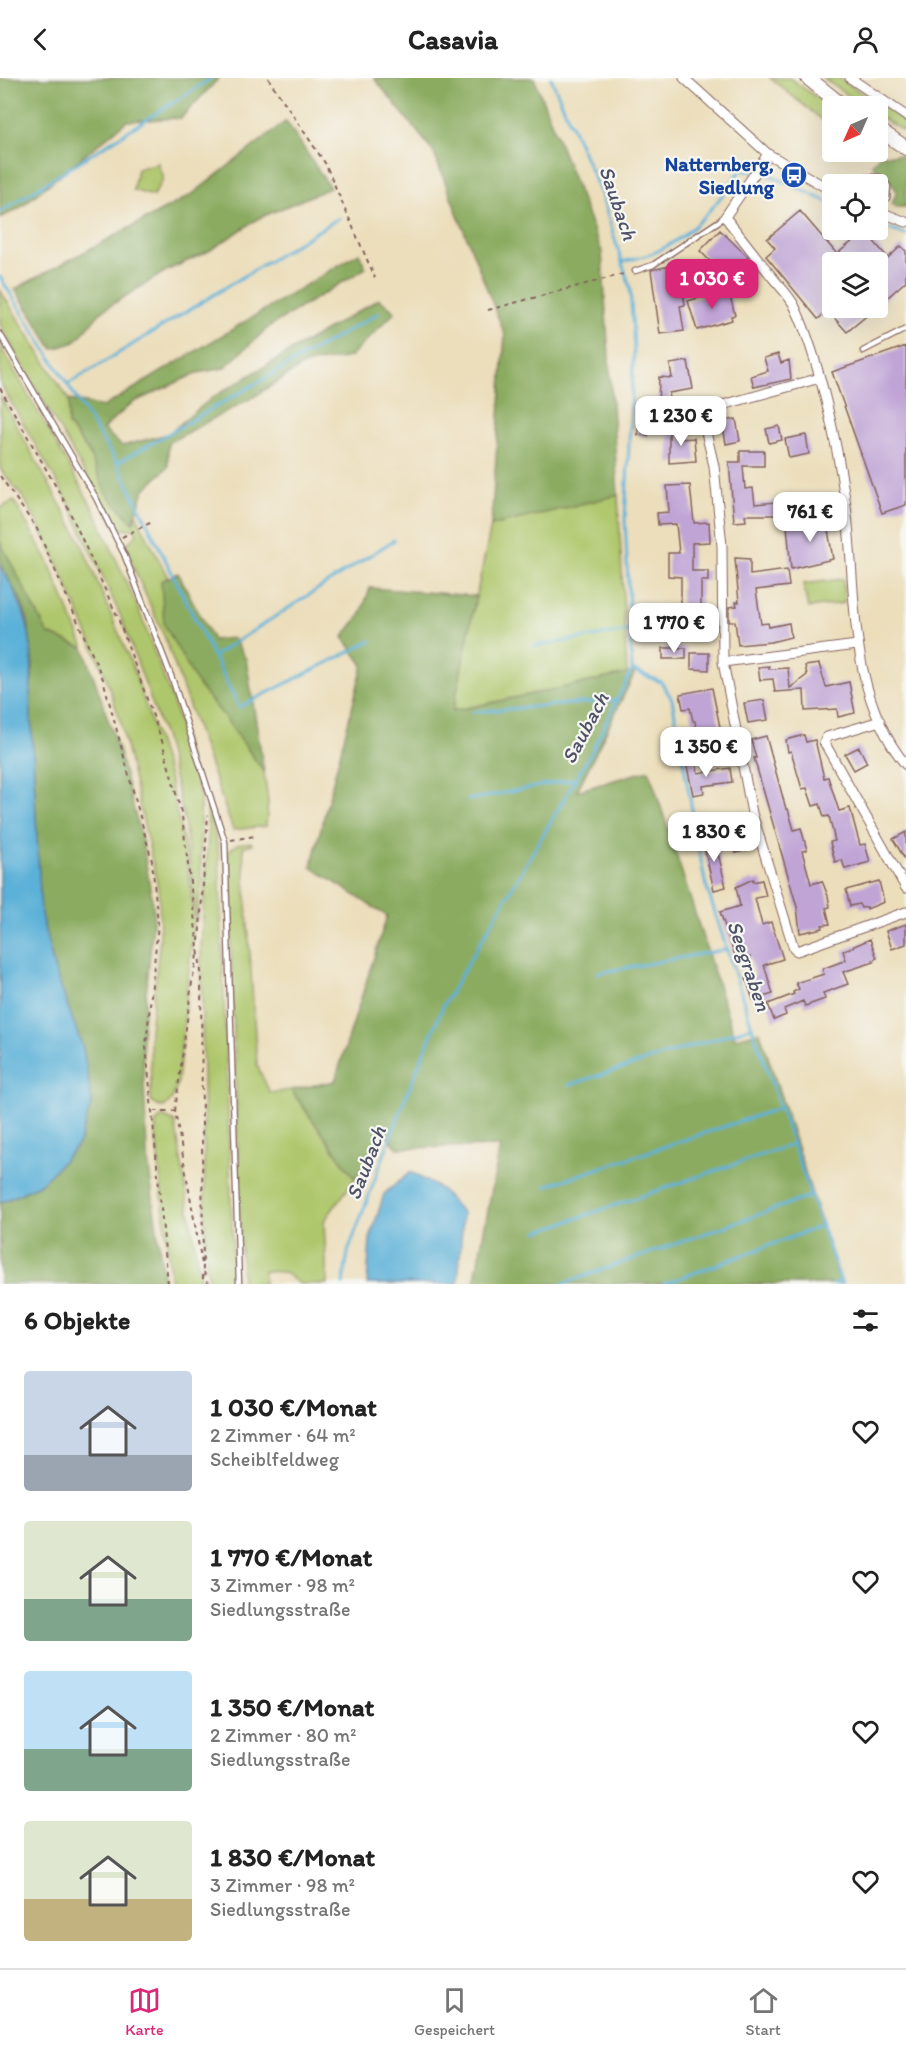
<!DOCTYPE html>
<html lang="de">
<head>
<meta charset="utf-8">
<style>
  body { margin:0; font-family:Itim,sans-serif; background:#f6f6f6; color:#222; height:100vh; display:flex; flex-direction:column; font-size:22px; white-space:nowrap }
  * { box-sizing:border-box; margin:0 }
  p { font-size:20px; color:#767676 }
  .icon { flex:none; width:33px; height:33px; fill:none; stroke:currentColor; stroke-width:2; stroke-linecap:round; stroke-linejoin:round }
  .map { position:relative; height:1206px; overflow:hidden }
  .panel { display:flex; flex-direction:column; background:#fff; flex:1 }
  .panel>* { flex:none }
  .needle { width:39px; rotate:225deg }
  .tools { position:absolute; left:822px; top:18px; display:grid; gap:12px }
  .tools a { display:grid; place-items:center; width:66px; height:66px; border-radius:6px; background:#fff; box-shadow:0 6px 24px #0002; font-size:30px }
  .price { position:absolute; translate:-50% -51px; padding:0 14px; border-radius:12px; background:#fff; color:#222; font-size:20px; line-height:39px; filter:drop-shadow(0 2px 3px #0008) }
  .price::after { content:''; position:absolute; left:50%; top:36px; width:18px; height:14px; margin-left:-9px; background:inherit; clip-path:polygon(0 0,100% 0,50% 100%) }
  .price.on { background:#db2777; color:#fff }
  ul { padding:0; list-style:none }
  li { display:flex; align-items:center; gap:18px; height:150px; padding:0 24px }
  li span { display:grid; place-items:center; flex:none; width:168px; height:120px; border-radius:6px; color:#555 }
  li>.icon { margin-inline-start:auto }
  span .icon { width:72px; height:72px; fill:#fffc; stroke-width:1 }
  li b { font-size:26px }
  h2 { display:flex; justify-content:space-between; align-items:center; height:72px; padding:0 24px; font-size:26px }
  header { display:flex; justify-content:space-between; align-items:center; height:78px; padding:0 24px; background:#fff; font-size:27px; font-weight:700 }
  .menu { display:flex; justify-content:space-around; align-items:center; height:84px; border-top:2px solid #e0e0e0; background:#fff; font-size:16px; color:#767676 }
  .menu a { display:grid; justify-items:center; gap:3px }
  .menu .on { color:#db2777 }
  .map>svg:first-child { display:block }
  .green { fill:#afc76c; stroke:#7c734c; stroke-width:1.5 }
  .forest { fill:#8bac60; stroke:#6a6646; stroke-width:1.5 }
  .water { fill:#5cb1d8; stroke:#536882; stroke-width:1.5 }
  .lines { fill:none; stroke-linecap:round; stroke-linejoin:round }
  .stream { stroke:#5cb1d8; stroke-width:3 }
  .building { fill:#c0a4d6 }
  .service-casing { stroke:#83625d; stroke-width:7 }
  .minor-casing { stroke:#83625d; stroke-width:11 }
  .secondary-casing { stroke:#83625d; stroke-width:16 }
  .path { stroke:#83625d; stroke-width:2; stroke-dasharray:4.5 4.5; stroke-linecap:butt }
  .service { stroke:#fff; stroke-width:4.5 }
  .minor { stroke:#fff; stroke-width:9 }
  .secondary { stroke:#fff; stroke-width:14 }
  .labels { text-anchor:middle; stroke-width:4.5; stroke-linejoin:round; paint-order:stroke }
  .transit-label { font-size:20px; font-weight:bold; fill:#164399; stroke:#f6f6f2; text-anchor:end }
  .water-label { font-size:21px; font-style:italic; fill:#505268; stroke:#f6f6f2 }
</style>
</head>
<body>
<header><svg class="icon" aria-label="back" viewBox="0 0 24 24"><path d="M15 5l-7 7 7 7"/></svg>Casavia<svg class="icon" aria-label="person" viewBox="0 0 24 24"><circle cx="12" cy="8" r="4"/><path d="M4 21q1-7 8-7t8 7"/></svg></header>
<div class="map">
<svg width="906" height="1206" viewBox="0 0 906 1206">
  <rect width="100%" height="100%" fill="#f6f6f2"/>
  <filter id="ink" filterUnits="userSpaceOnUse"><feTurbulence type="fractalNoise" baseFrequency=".0167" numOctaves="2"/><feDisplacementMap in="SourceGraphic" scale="12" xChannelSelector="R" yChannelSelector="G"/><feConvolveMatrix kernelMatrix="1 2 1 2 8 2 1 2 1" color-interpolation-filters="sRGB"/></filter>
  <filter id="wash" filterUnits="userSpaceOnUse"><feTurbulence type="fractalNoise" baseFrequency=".008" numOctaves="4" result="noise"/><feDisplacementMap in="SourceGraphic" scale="24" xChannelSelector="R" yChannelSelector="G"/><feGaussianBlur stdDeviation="1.35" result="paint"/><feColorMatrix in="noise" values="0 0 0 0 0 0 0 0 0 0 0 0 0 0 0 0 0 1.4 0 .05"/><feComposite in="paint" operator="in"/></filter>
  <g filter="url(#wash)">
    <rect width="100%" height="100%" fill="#ecdebb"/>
    <!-- green -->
    <path class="green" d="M770,0H790L832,31V50Z
      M823,0H839L906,44V55L878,38V28H863Z
      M158,85L163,101L153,118L133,112L137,91Z
      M0,212L69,322L68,347L88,373L106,415L134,444L136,437L168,500L161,503L198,607L223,637L264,694L268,723L266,748L233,752L165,560L127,475L126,467L137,456L135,451L116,450L0,247Z
      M0,267L94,432L138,530L173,624L200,719L201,805L197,843L184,741L165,661L121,539L69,425L0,305Z
      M0,318L80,462L134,592L169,699L186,777L194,839L178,1004C174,1019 166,1040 151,1022L150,953L160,859L159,813L120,641L105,597L55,479L25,422L0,391Z
      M618,417L627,596L452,633L491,448Z
      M14,423L48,483L84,570L48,556L0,464V430Z
      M843,501L844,525L808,530L803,506Z
      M207,728L212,738L219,778L234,1206H211L206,1190L201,872L208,756Z
      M251,764L252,766L243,769L257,987L270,1015L291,1012L355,1101L324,1143L327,1206H300L283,1194L264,1193V1206H242L228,773L238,766Z
      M162,1038L175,1044L201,1206H171L155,1046Z"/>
    <!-- forest -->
    <path class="forest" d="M0,0H219L181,40L127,43L18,131L0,140Z
      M374,0H534L602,174L618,417L491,448L505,257L433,73Z
      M286,43L330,110L259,140L209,173L166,193L103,232L75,264L53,271L15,211L191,117Z
      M880,77H899L906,81V129H897L892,126L897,113L890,103L872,87Z
      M359,175L366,190L270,248L224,290L197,295L132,325L103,351L122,368L168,356L213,319L379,221L395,234L350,279L305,286L255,318L168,365V389L144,412L133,445L106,415L88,373L68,347L69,322L103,329Z
      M0,464L48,556L84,570L119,674L143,767L154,834L142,957L147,1075L164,1206H0V1125L39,1107L50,1097L79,1065L92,1024L83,970L55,893L41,837L30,617L33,589L28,543L21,523L0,487Z
      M178,495L213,562L233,560L246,581L264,694L223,637L198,607L164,546L161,503Z
      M370,510L476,518L453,633L635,594L577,713L649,692L735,960L760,954L841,1206H474L500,1068L398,1070L384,1055L355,1101L291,1012L335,1003L387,838L311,789L363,587L343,559L361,536Z"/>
    <!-- water -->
    <path class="water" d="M0,487C28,533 36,563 30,617L41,837L55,893L83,970L92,1024L79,1065L50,1097L39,1107L0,1125Z
      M411,1094L442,1112L463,1136L458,1206H367L370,1161L384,1116Z"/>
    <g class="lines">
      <!-- stream -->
      <path class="stream" d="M0,134L212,0
        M878,147L906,157
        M622,184C634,181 647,178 658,173C694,156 719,123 741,92L770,97L832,126
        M0,199L117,385L239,629L371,563
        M68,306L339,140
        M117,385L379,235
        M534,568L630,553
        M214,578L394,462
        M632,592L661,604L672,621L705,804L754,955L842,1206
        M473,634L617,622
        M468,722L575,701
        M598,895L728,871
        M569,1007L752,949
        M546,1108L780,1030
        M537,1154L793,1066
        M343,1206L348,1174L402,1028L443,928L591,675L632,592L625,441L634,270L630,210L601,116L551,0
        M562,1206L811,1118
        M664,1206L822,1148
        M834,1206L841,1203"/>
    </g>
    <g id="blocks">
      <!-- building -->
      <path class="building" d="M800,133L837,176L865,153L888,180L901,168L906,173V203L878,228V184H832V230H876L847,254L828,233L818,241L766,178L775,170L767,161Z
        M720,152L748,179L727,200L700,173Z
        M679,186L685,227L680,228L684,253L660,256L651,192Z
        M728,211L735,237L731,238L732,242L697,252L688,223Z
        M906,268V427L882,435L832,294Z
        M778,276L781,285L789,282L791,301L754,309L751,298L768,293L764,280Z
        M688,283L693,311L669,315L668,330L658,329L659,299L672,300L670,286Z
        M640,332L650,333L648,358L638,357Z
        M736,341L740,363L726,366L722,343Z
        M679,348L680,361L694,360L696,383L669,385V349Z
        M779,348L782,362L769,365L766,351Z
        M806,357L809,376L789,380L785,361Z
        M740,373H764V388H743L745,411L753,410L755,426L776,424L777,437H745L746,443L734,444L729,384H740Z
        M690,407L694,445L709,444L710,464L692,465V493H708V503H701V543H709V558H682V548H692V529H681V499L668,498V475H679L676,446L658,447L657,435L669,434L667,408Z
        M830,441L832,452H828L833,481L791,491L787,448Z
        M735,480L750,481V497L787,492L789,508L756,512L761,546L768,545L769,549L789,545L791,559L771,564L738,567L735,543L729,544V529L737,528L736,524H739Z
        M663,570H686V581H663Z
        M691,575H709V592L691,591Z
        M819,586L826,609L849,604L855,635L838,639L837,631L805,633L804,612L775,614L773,601L760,602L758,589L769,588V591L788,590L790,610L807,597L805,588Z
        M712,610L723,664L710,666L711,674L699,676L695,643H693L690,630L683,631L680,616Z
        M764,622L768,642L748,645L744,625Z
        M804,657L806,664L815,662L824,700L828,699L839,733L850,730L860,767L865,766L870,784L845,791L842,782L835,784L830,764L835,763L829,738L824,739L820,726L813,728L807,710L802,711L791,673L788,674L786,662Z
        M766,658L786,731H788L794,752L801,750L807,772L802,773L811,806L822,803L828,818L830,829L826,830L830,846L822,847L823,850L800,855L797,829L754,680H756L751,662Z
        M859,669L867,685L854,692L845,676Z
        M696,682L698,695L730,690L732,704L703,708L704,715L693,717L686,684Z
        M745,750L751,771L736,775L730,754Z
        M906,754V783L893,761Z
        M714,758L726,809L714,812L702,760Z
        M753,801V804L762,802L766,818L755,820L762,847L771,844L783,881L764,887L773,916L753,922L746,900L755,897L750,879L737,883L720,834L740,828L736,809Z
        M879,803L884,824L867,831V829L861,830L859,826L850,828L846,812Z
        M906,846V866L892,871L886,853Z
        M870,861L877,880L873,882L874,884L843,894L848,906L823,915L825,921L805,928L803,923L784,931L786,937L774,942L768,926L794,916L793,914L799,911L796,905L824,896L822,891L846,882L843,873Z"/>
    </g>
  </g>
  <g filter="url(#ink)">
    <use href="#blocks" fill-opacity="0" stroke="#83625d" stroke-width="1.5"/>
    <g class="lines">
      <defs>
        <path id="service" d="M838,106L855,99H880L888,108L887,120L878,133
          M635,193L653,187L725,139
          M0,256L96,420L124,476L173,603L225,764L239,1206
          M863,273L906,251"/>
        <path id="minor" d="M684,0L768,76L832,113
          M850,0L906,38
          M768,76L725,139C741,159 757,180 773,200C780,209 790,218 795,229C819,280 837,365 845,421C858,510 845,613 906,687
          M878,133L906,144
          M820,300L701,333L714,388L722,468L723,584L752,735L794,871L797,873L906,834
          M723,584L857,567
          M880,643L827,659L824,664L906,810"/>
        <path id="secondary" d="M808,0L843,28
          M878,51L906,70"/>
      </defs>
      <!-- service casing -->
      <use href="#service" class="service-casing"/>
      <!-- minor casing -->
      <use href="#minor" class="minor-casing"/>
      <!-- secondary casing -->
      <use href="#secondary" class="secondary-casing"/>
      <!-- path -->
      <path class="path" d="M268,0L325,85L375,200
        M488,232L627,195
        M0,310L67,428L118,540L162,663L182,738L201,894L203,1206
        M0,398L37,451L103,601L152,783L158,846L146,968L168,1206
        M122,459L154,443
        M231,762L255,758
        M199,863L208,737
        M154,1033H175L202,1186
        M175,1033L192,904L198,872
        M204,1194L208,1206"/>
      <!-- service -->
      <use href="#service" class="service"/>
      <!-- minor -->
      <use href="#minor" class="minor"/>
      <!-- secondary -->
      <use href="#secondary" class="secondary"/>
    </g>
  </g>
  <!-- icons -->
  <defs>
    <symbol id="bus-disc" viewBox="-11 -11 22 22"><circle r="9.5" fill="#1a4fb4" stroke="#f6f6f2"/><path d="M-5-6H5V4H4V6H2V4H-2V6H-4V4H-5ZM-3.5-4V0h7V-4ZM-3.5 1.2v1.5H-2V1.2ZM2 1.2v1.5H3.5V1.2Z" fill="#fff"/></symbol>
  </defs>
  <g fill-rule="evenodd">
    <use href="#bus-disc" x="779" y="82" width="30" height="30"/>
  </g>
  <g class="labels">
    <!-- transit labels -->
    <g class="transit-label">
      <text x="774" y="93">Natternberg,<tspan x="774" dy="23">Siedlung</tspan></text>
    </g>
    <!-- water labels -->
    <g class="water-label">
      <text transform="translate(618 125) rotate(71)" y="7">Saubach</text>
      <text transform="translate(585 650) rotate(-62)" y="7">Saubach</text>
      <text transform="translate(749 888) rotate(71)" y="7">Seegraben</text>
      <text transform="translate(366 1085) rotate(-69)" y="7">Saubach</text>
    </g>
  </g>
</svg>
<div class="tools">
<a><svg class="needle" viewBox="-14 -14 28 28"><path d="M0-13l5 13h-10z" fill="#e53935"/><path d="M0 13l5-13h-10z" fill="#767676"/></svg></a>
<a><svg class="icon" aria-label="locate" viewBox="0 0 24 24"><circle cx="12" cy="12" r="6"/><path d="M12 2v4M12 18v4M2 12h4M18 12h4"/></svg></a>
<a><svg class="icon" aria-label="layers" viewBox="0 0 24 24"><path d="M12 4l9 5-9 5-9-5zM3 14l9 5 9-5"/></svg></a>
</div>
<b class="price on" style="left:712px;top:232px">1 030 €</b>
<b class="price" style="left:681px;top:369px">1 230 €</b>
<b class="price" style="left:810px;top:465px">761 €</b>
<b class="price" style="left:674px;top:576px">1 770 €</b>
<b class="price" style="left:706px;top:700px">1 350 €</b>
<b class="price" style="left:714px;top:785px">1 830 €</b>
</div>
<section class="panel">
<h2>6 Objekte<svg class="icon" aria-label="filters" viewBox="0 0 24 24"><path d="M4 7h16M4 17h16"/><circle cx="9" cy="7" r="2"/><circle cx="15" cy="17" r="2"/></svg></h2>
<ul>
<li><span style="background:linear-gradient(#c9d6e8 70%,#9aa5b1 0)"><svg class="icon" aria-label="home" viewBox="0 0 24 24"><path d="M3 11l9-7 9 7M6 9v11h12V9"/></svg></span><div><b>1 030 €/Monat</b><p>2 Zimmer · 64 m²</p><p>Scheiblfeldweg</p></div><svg class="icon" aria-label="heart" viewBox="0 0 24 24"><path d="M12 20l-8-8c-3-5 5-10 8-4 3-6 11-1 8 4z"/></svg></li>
<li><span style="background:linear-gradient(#dfe7d0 65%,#7fa58c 0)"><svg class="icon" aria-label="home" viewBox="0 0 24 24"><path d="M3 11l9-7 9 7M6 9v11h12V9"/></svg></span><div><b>1 770 €/Monat</b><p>3 Zimmer · 98 m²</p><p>Siedlungsstraße</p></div><svg class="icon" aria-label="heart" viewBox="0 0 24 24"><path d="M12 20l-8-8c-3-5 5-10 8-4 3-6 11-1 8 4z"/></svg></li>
<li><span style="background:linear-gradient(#bfe0f5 65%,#7fa58c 0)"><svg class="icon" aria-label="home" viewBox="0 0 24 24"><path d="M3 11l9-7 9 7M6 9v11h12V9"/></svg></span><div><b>1 350 €/Monat</b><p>2 Zimmer · 80 m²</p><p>Siedlungsstraße</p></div><svg class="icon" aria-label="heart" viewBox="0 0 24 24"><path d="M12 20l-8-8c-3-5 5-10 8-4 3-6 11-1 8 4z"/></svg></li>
<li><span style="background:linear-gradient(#dfe7d0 65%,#c2b280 0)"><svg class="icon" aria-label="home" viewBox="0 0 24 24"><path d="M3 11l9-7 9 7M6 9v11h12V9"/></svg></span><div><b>1 830 €/Monat</b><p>3 Zimmer · 98 m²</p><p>Siedlungsstraße</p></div><svg class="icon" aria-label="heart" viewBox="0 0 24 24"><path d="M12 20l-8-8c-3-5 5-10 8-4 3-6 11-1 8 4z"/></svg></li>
</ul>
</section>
<nav class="menu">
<a class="on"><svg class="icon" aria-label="map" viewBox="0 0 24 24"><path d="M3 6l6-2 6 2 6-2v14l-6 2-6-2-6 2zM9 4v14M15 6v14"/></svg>Karte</a>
<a><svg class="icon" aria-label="saved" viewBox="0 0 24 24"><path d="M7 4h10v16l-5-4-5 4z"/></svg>Gespeichert</a>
<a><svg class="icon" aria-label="home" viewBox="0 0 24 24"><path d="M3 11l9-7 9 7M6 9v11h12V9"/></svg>Start</a>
</nav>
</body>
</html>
